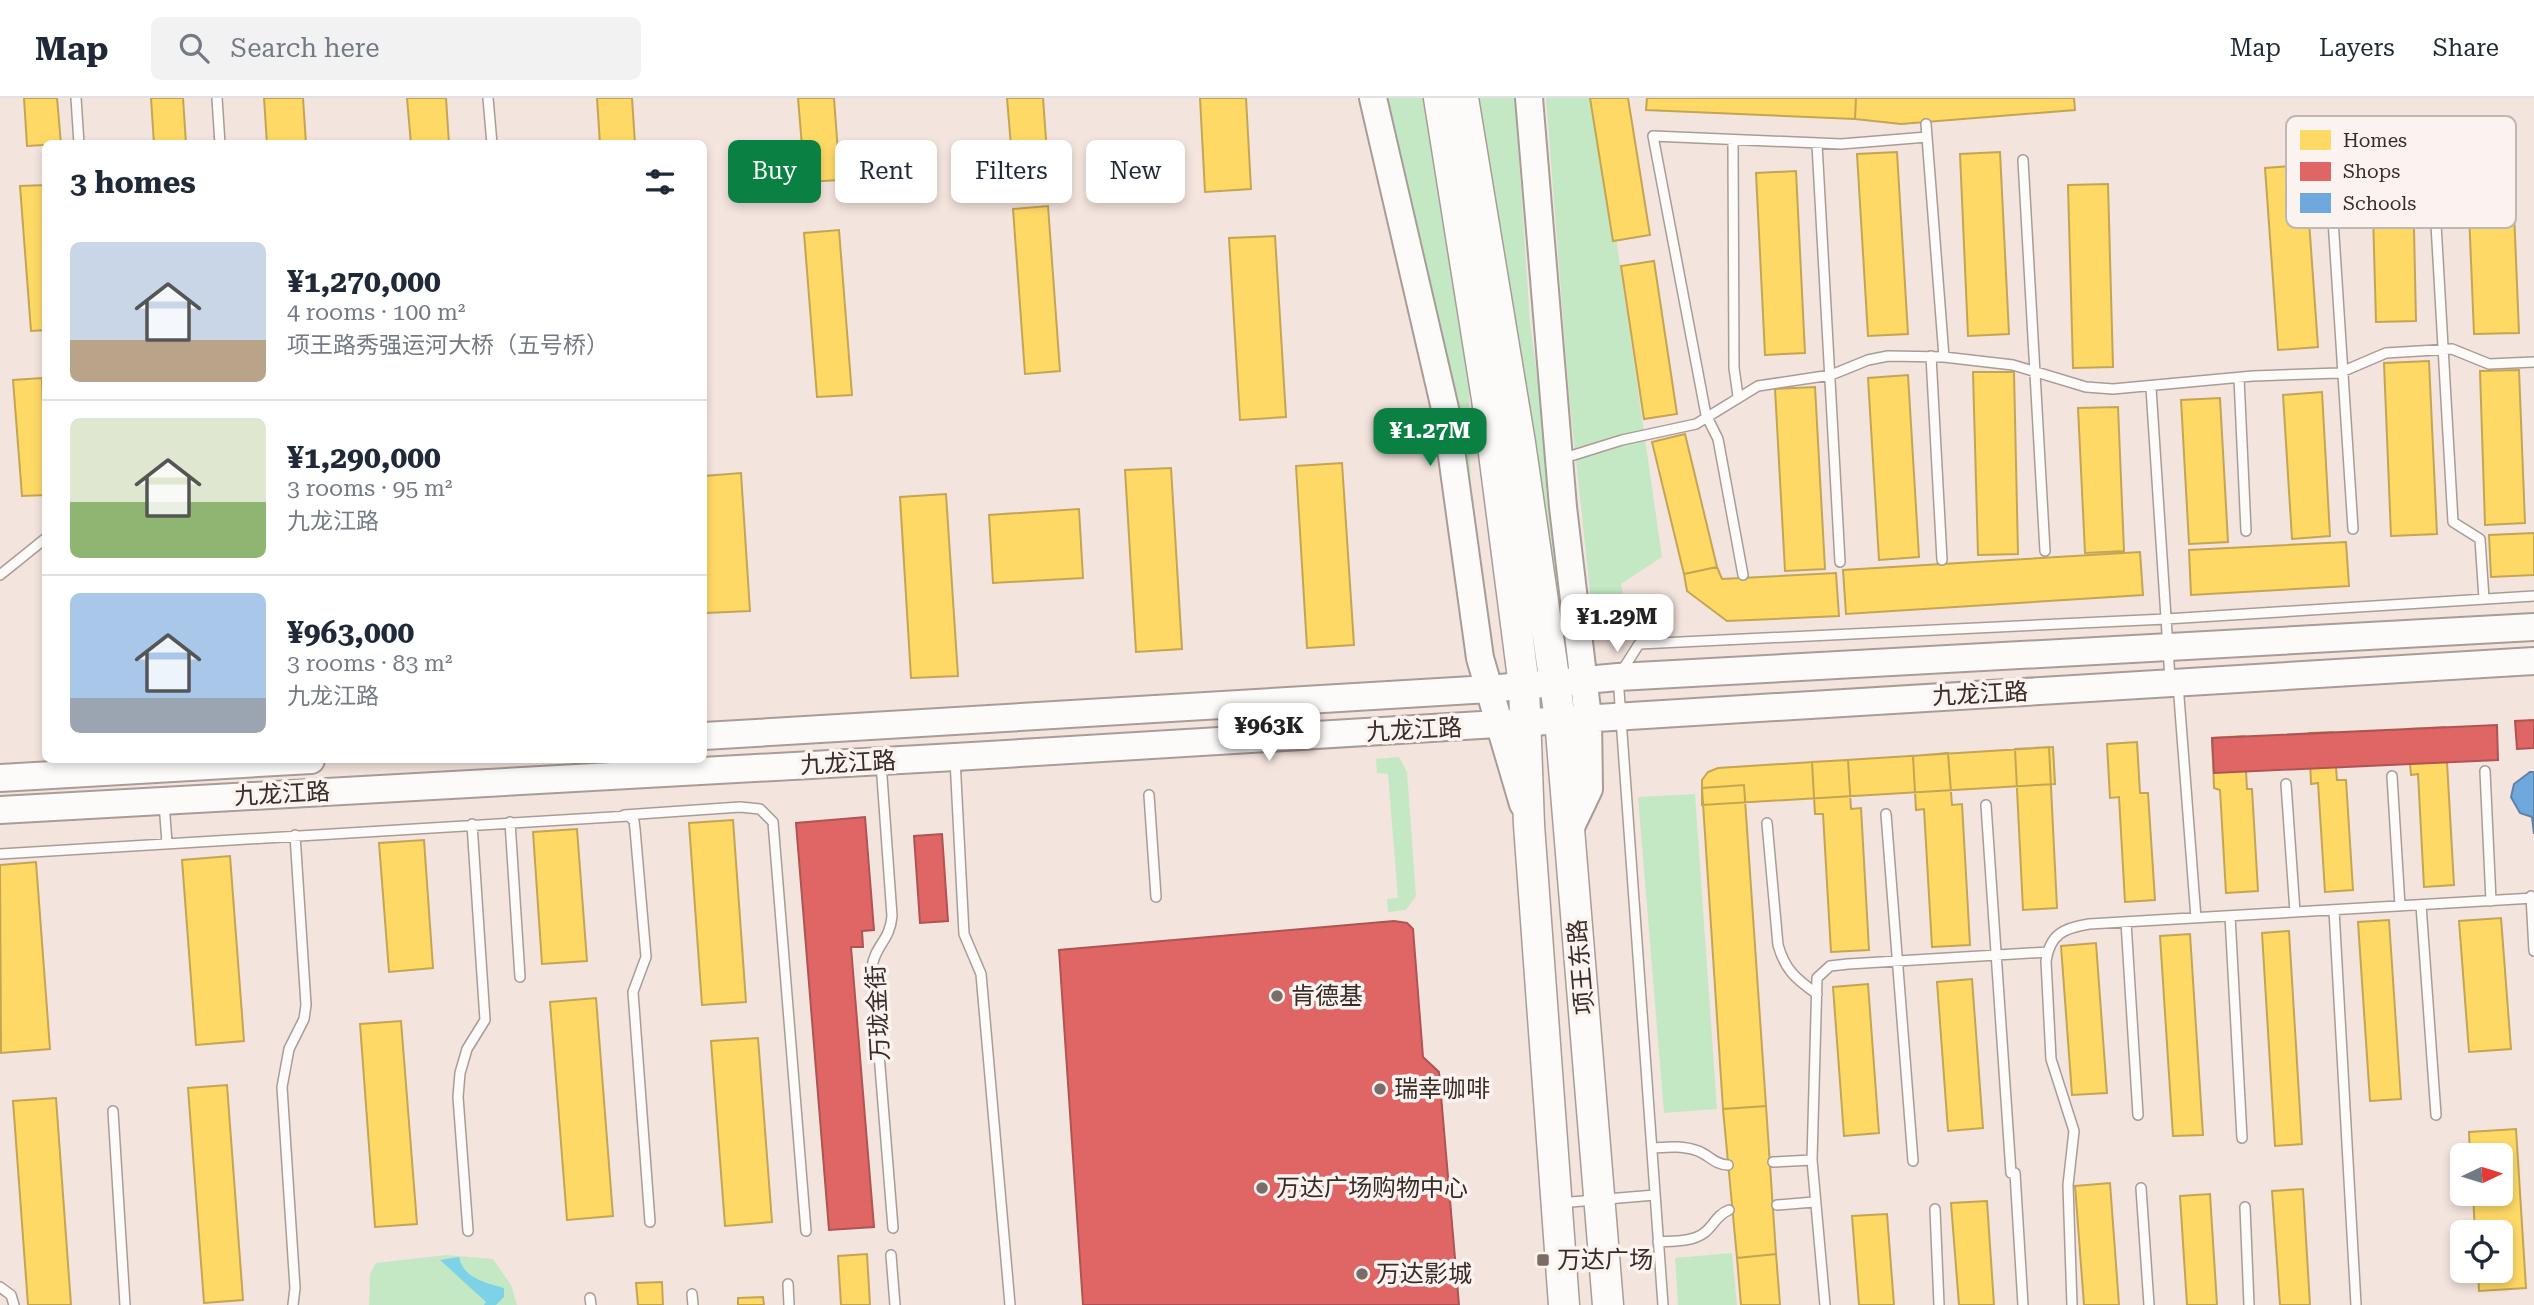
<!DOCTYPE html>
<html lang="en">
<head>
<meta charset="utf-8">
<style>
  body { margin:0; font-family:"Roboto Serif","Noto Sans SC",serif; background:#f2f2f3; color:#1f2937; height:100vh; display:flex; flex-direction:column; font-size:26px; white-space:nowrap }
  * { box-sizing:border-box; margin:0 }
  p { font-size:23px; color:#747a83 }
  .icon { flex:none; width:38px; height:38px; fill:none; stroke:currentColor; stroke-width:2; stroke-linecap:round; stroke-linejoin:round }
  .map { position:relative; flex:1; overflow:hidden }
  .drawer { position:absolute; left:42px; top:42px; width:665px; height:623px; display:flex; flex-direction:column; background:#fff; border-radius:10px; box-shadow:0 4px 10px #0003 }
  .drawer>* { flex:none }
  .hud { position:absolute; left:728px; top:42px; width:665px; height:63px; display:flex; gap:14px }
  .needle { width:46px; rotate:86deg }
  .controls { position:absolute; left:2450px; top:1045px; display:grid; gap:14px }
  .controls a { display:grid; place-items:center; width:63px; height:63px; border-radius:10px; background:#fff; box-shadow:0 4px 10px #0003; font-size:35px }
  .price { position:absolute; translate:-50% -60px; padding:0 16px; border-radius:14px; background:#fff; color:#222; font-size:23px; line-height:46px; filter:drop-shadow(0 2px 4px #0008) }
  .price::after { content:''; position:absolute; left:50%; top:42px; width:21px; height:16px; margin-left:-10px; background:inherit; clip-path:polygon(0 0,100% 0,50% 100%) }
  .price.active { background:#0b8043; color:#fff }
  ul { padding:0; list-style:none }
  li { display:flex; align-items:center; gap:21px; height:175px; padding:0 28px }
  li+li { border-top:2px solid #e0e1e3 }
  li span { display:grid; place-items:center; flex:none; width:196px; height:140px; border-radius:10px; color:#555 }
  li>.icon { margin-inline-start:auto }
  span .icon { width:84px; height:84px; fill:#fffc; stroke-width:1 }
  li b { font-size:30px }
  h2 { display:flex; justify-content:space-between; align-items:center; height:84px; padding:0 28px; font-size:30px }
  .tag { padding:0 24px; border-radius:10px; background:#fff; box-shadow:0 4px 10px #0003; font-size:24px; line-height:63px }
  .tag.active { background:#0b8043; color:#fff }
  header { display:flex; align-items:center; gap:42px; box-sizing:border-box; height:98px; padding:0 35px; background:#fff; border-bottom:2px solid #e0e1e3 }
  header strong { font-size:33px }
  nav { display:flex; gap:38px; margin-inline-start:auto; font-size:24px }
  .search { width:490px; height:63px; background:#f2f2f3; display:flex; align-items:center; gap:18px; box-sizing:border-box; padding:0 24px; border-radius:10px; color:#747a83; font-size:26px }
  .map>svg:first-child { display:block }
  .green { fill:#c4e8c4 }
  .water { fill:#7ed2e7 }
  .homes { fill:#ffd966; stroke:#c4a553; stroke-width:2 }
  .shops { fill:#e06666; stroke:#ae5553; stroke-width:2 }
  .schools { fill:#6fa8dc; stroke:#5f83a6; stroke-width:2 }
  .lines { fill:none; stroke-linecap:round; stroke-linejoin:round }
  .lane-casing { stroke:#a99c97; stroke-width:12 }
  .secondary-casing { stroke:#a99c97; stroke-width:30 }
  .primary-casing { stroke:#a99c97; stroke-width:33 }
  .lane { stroke:#fdfbfa; stroke-width:9 }
  .secondary { stroke:#fdfbfa; stroke-width:26 }
  .primary { stroke:#fdfbfa; stroke-width:30 }
  .poi-dot { fill:#7a6c67; stroke:#faf3f0; stroke-width:2.5 }
  .labels { text-anchor:middle; stroke-width:7; stroke-linejoin:round; paint-order:stroke }
  .street-label { font-size:24px; fill:#392c27; stroke:#faf3f0 }
  .poi-label { font-size:24px; fill:#392c27; stroke:#faf3f0; text-anchor:start }
  .key { fill:#faf3f0; stroke:#c0b7b4; stroke-width:2 }
  .key-label { font-size:19px; fill:#392c27 }
</style>
</head>
<body>
<header>
<strong>Map</strong>
<div class="search"><svg class="icon" aria-label="search" viewBox="0 0 24 24"><circle cx="10" cy="10" r="6"/><path d="M15 15l6 6"/></svg>Search here</div>
<nav><a>Map</a><a>Layers</a><a>Share</a></nav>
</header>
<div class="map">
<svg width="2534" height="1207" viewBox="0 0 2534 1207">
  <rect width="100%" height="100%" fill="#f4e4de"/>
  <!-- green -->
  <path class="green" d="M1384,0H1424L1462,224L1469,289L1471,410Z
    M1479,0H1515L1530,224L1568,510L1567,519L1561,522L1557,520Z
    M1546,0H1596L1662,459L1621,486L1625,505L1618,516L1608,519L1597,515L1591,503L1569,297Z
    M1399,659L1407,674L1416,798L1406,812L1388,814L1387,801L1398,800L1388,676L1377,675L1376,661Z
    M1695,696L1717,1011L1664,1015L1638,699Z
    M1732,1155L1737,1207H1678L1675,1160Z
    M446,1157L493,1161L511,1187L517,1207H369L370,1176L376,1165Z"/>
  <!-- water -->
  <path class="water" d="M459,1159C463,1180 486,1185 504,1190V1199L496,1207H484L486,1204L440,1162Z"/>
  <!-- homes -->
  <path class="homes" d="M24,0H57L61,46L27,48Z
    M151,0H183L186,46H154Z
    M264,0H303L306,46H267Z
    M407,0H446L449,46H411Z
    M597,0H632L635,46H600Z
    M798,0H834L840,82L805,84Z
    M1007,0H1043L1048,69L1013,72Z
    M1200,0H1246L1251,91L1205,94Z
    M1590,0H1628L1650,137L1613,143Z
    M1647,0H2074L2075,12L1901,26L1855,21L1646,12Z
    M1647,0H1856L1855,21L1646,12Z
    M2412,40L2416,223L2376,224L2371,42Z
    M2511,40L2519,235L2474,236L2466,42Z
    M1897,54L1908,236L1868,238L1857,56Z
    M2000,54L2009,236L1968,238L1960,56Z
    M2305,67L2318,249L2278,252L2265,70Z
    M1796,73L1805,255L1765,257L1756,75Z
    M2108,86L2113,269L2073,270L2068,87Z
    M46,87V232L31,233L20,88Z
    M1048,108L1060,273L1025,276L1013,111Z
    M839,132L852,297L817,299L804,135Z
    M1275,138L1286,319L1240,322L1229,140Z
    M1654,163L1677,316L1644,321L1621,168Z
    M2429,263L2437,436L2391,438L2384,265Z
    M2519,272L2525,425L2485,427L2480,273Z
    M1973,274H2014L2018,456L1978,457Z
    M1908,277L1919,459L1879,462L1868,280Z
    M42,280L46,397L22,398L13,282Z
    M1815,289L1825,471L1785,473L1775,291Z
    M2322,294L2330,438L2292,441L2283,297Z
    M2220,300L2228,444L2189,446L2181,302Z
    M2118,309L2124,453L2085,455L2078,310Z
    M1685,336L1717,469L1684,476L1652,344Z
    M1342,365L1354,547L1307,550L1296,368Z
    M1171,370L1182,551L1136,554L1125,372Z
    M741,375L750,513L706,515L704,378Z
    M946,396L958,578L911,580L900,399Z
    M1079,411L1083,480L993,485L989,417Z
    M2534,435V477L2491,479L2489,437Z
    M2346,444L2349,488L2191,497L2189,452Z
    M2140,454L2143,497L1846,516L1843,472Z
    M1717,469L1722,481L1836,475L1839,518L1727,523L1687,493L1684,476Z
    M2445,629L2454,787L2424,789L2418,676L2411,677L2407,631Z
    M2333,634L2337,682H2346L2353,792L2325,794L2318,685L2311,686L2309,635Z
    M2244,638L2247,691H2252L2258,793L2226,795L2220,692L2214,690L2212,640Z
    M2137,644L2140,695H2148L2155,802L2125,804L2119,699L2110,700L2107,646Z
    M2049,649L2057,810L2023,812L2015,651Z
    M2053,649L2055,686L1702,707V682L1708,674L1718,670Z
    M1948,655L1952,707L1962,706L1970,847L1932,849L1924,711L1916,712L1913,658Z
    M1848,662L1851,711L1861,710L1869,852L1831,854L1823,716H1815L1812,664Z
    M1744,687L1766,1008L1723,1011L1702,690Z
    M733,722L746,904L702,907L689,725Z
    M577,731L587,863L542,866L533,734Z
    M424,742L433,870L389,874L379,745Z
    M230,758L244,943L196,947L182,762Z
    M36,764L50,951L1,955L0,767Z
    M2501,820L2511,951L2469,954L2459,823Z
    M2389,822L2401,1001L2370,1003L2358,824Z
    M2289,833L2302,1046L2275,1048L2262,835Z
    M2190,836L2203,1037L2173,1038L2160,838Z
    M2096,845L2107,995L2072,997L2061,848Z
    M1972,881L1983,1030L1948,1033L1937,884Z
    M1868,886L1879,1035L1844,1038L1833,889Z
    M596,900L613,1118L567,1122L550,904Z
    M401,923L417,1126L375,1129L360,926Z
    M758,940L772,1124L725,1128L711,943Z
    M227,987L243,1202L204,1205L188,990Z
    M56,1000L71,1207H28L13,1003Z
    M1766,1008L1776,1156L1737,1160L1723,1011Z
    M2516,1031L2526,1190L2479,1193L2478,1172H2501V1134H2475L2473,1096H2501V1057H2470L2469,1034Z
    M2110,1085L2119,1207H2084L2075,1088Z
    M2303,1091L2310,1207H2280L2272,1093Z
    M2210,1096L2217,1207H2187L2180,1098Z
    M1987,1103L1994,1207H1959L1951,1105Z
    M1887,1116L1894,1207H1859L1852,1118Z
    M867,1156L870,1207H841L838,1158Z
    M1776,1156L1780,1207H1741L1737,1160Z
    M662,1184L663,1207H638L636,1185Z
    M763,1199L764,1207H738V1200Z"/>
  <!-- shops -->
  <path class="shops" d="M2534,622V650L2517,651L2515,623Z
    M2497,627L2498,662L2214,675L2212,640Z
    M865,719L874,832L862,833L863,849H851L874,1129L829,1132L796,725Z
    M942,736L948,823L920,825L914,738Z
    M1394,823L1407,825L1413,831L1423,959L1439,974L1459,1207H1083L1059,852Z"/>
  <!-- schools -->
  <path class="schools" d="M2530,674H2534V736L2532,719L2520,715L2511,699L2514,686Z"/>
  <g class="lines">
    <defs>
      <path id="lane" d="M76,0L79,46
        M217,0L220,46
        M488,0L492,46
        M1926,26L1944,259
        M1733,43L1734,270L1738,298
        M1817,46L1840,464
        M2432,56L2453,424L2480,441L2484,501
        M2023,62L2045,453
        M2330,75L2353,431
        M1931,258L1942,462
        M2239,280L2246,433
        M2151,290L2170,581
        M1561,361L1622,342L1696,326L1758,288L1831,277L1868,262L1888,258L1944,259L2013,267L2086,289L2113,291L2253,278L2339,275L2386,255L2452,251L2489,266L2534,264
        M0,477L46,440
        M1743,477L1718,341L1706,317L1653,38L1841,46L1927,39
        M2178,586L2196,820
        M955,661L964,836L981,876L1010,1207
        M881,665L892,818C890,843 875,847 872,869L893,1130
        M2485,673L2491,803
        M2392,678L2400,808
        M2286,686L2295,814
        M1149,697L1156,799
        M164,705L167,745
        M1986,707L2011,1075
        M1886,716L1913,1063
        M624,717L740,709L760,711L773,724L806,1133
        M510,724L520,879
        M1767,725L1778,847C1785,872 1796,881 1817,896
        M0,756L629,718L634,723L635,731L646,859L633,894L650,1124
        M2531,798L2534,853
        M2421,807L2436,1017
        M2334,812L2356,1207
        M2230,818L2242,1040
        M2126,824L2138,1017
        M113,1013L125,1207
        M1652,1050C1667,1049 1683,1047 1698,1053C1709,1057 1715,1067 1728,1067
        M1773,1064L1812,1062
        M2015,1075L2023,1207
        M2141,1090L2149,1207
        M1559,1105L1655,1097
        M1777,1107L1814,1104
        M2245,1109L2249,1207
        M1935,1111L1939,1207
        M468,1133L458,999L460,975L467,951L485,922L472,726
        M1658,1144C1673,1143 1692,1144 1704,1135C1714,1128 1716,1117 1729,1112
        M891,1157L895,1207
        M788,1186L789,1207
        M0,1189L11,1197L14,1207
        M692,1196L693,1207
        M590,1200L591,1207
        M293,1207L295,1190L282,989L289,951L304,921L306,907L295,737
        M1663,1207L1618,579L1639,546L2166,521L2534,498
        M1825,1207L1812,1062L1817,880L1830,868L1848,866L2048,854
        M2072,1207L2068,1087L2074,1033L2051,961L2046,863C2050,836 2064,830 2089,826L2534,800"/>
      <path id="secondary" d="M1373,0L1446,315L1480,560L1523,706
        M1529,0L1563,409L1588,620L1589,691L1570,731
        M704,638L1489,591L1618,579L2534,529
        M0,680L311,662
        M0,712L955,659L2534,563"/>
      <path id="primary" d="M1439,0L1487,301L1524,588L1529,727L1564,1207
        M1463,0L1520,345L1560,621L1608,1207"/>
    </defs>
    <!-- lane casing -->
    <use href="#lane" class="lane-casing"/>
    <!-- secondary casing -->
    <use href="#secondary" class="secondary-casing"/>
    <!-- primary casing -->
    <use href="#primary" class="primary-casing"/>
    <!-- lane -->
    <use href="#lane" class="lane"/>
    <!-- secondary -->
    <use href="#secondary" class="secondary"/>
    <!-- primary -->
    <use href="#primary" class="primary"/>
  </g>
  <!-- markers -->
  <g class="poi-dot">
    <circle cx="1277" cy="898" r="7"/>
    <circle cx="1380" cy="991" r="7"/>
    <circle cx="1262" cy="1090" r="7"/>
    <rect x="1536" y="1155" width="14" height="14" rx="3.5"/>
    <circle cx="1362" cy="1176" r="7"/>
  </g>
  <g class="labels">
    <!-- street labels -->
    <g class="street-label">
      <text transform="translate(1980 596) rotate(-3)" y="8">九龙江路</text>
      <text transform="translate(1414 632) rotate(-3)" y="8">九龙江路</text>
      <text transform="translate(848 665) rotate(-3)" y="8">九龙江路</text>
      <text transform="translate(282 696) rotate(-3)" y="8">九龙江路</text>
      <text transform="translate(1581 869) rotate(-95)" y="8">项王东路</text>
      <text transform="translate(878 915) rotate(-93)" y="8">万珑金街</text>
    </g>
    <!-- poi labels -->
    <g class="poi-label">
      <text x="1291" y="906">肯德基</text>
      <text x="1394" y="999">瑞幸咖啡</text>
      <text x="1276" y="1098">万达广场购物中心</text>
      <text x="1557" y="1170">万达广场</text>
      <text x="1376" y="1184">万达影城</text>
    </g>
  </g>
  <!-- legend -->
  <rect x="2286" y="18" width="230" height="112" rx="10" class="key"/>
  <rect x="2300" y="32" width="31" height="20" fill="#ffd966"/>
  <rect x="2300" y="64" width="31" height="19" fill="#e06666"/>
  <rect x="2300" y="95" width="31" height="20" fill="#6fa8dc"/>
  <g class="key-label">
    <text x="2343" y="49">Homes</text>
    <text x="2343" y="80">Shops</text>
    <text x="2343" y="112">Schools</text>
  </g>
</svg>
<div class="controls">
<a><svg class="needle" viewBox="-14 -14 28 28"><path d="M0-13l5 13h-10z" fill="#e53935"/><path d="M0 13l5-13h-10z" fill="#747a83"/></svg></a>
<a><svg class="icon" aria-label="locate" viewBox="0 0 24 24"><circle cx="12" cy="12" r="6"/><path d="M12 2v4M12 18v4M2 12h4M18 12h4"/></svg></a>
</div>
<b class="price active" style="left:1430px;top:370px">¥1.27M</b>
<b class="price" style="left:1617px;top:556px">¥1.29M</b>
<b class="price" style="left:1269px;top:665px">¥963K</b>
<div class="hud">
<a class="tag active">Buy</a>
<a class="tag">Rent</a>
<a class="tag">Filters</a>
<a class="tag">New</a>
</div>
<section class="drawer">
<h2>3 homes<svg class="icon" aria-label="filters" viewBox="0 0 24 24"><path d="M4 7h16M4 17h16"/><circle cx="9" cy="7" r="2"/><circle cx="15" cy="17" r="2"/></svg></h2>
<ul>
<li><span style="background:linear-gradient(#c9d6e8 70%,#b9a48a 0)"><svg class="icon" aria-label="home" viewBox="0 0 24 24"><path d="M3 11l9-7 9 7M6 9v11h12V9"/></svg></span><div><b>¥1,270,000</b><p>4 rooms · 100 m²</p><p>项王路秀强运河大桥（五号桥）</p></div></li>
<li><span style="background:linear-gradient(#dfe7d0 60%,#8fb573 0)"><svg class="icon" aria-label="home" viewBox="0 0 24 24"><path d="M3 11l9-7 9 7M6 9v11h12V9"/></svg></span><div><b>¥1,290,000</b><p>3 rooms · 95 m²</p><p>九龙江路</p></div></li>
<li><span style="background:linear-gradient(#a9c7e8 75%,#9aa5b1 0)"><svg class="icon" aria-label="home" viewBox="0 0 24 24"><path d="M3 11l9-7 9 7M6 9v11h12V9"/></svg></span><div><b>¥963,000</b><p>3 rooms · 83 m²</p><p>九龙江路</p></div></li>
</ul>
</section>
</div>
</body>
</html>
